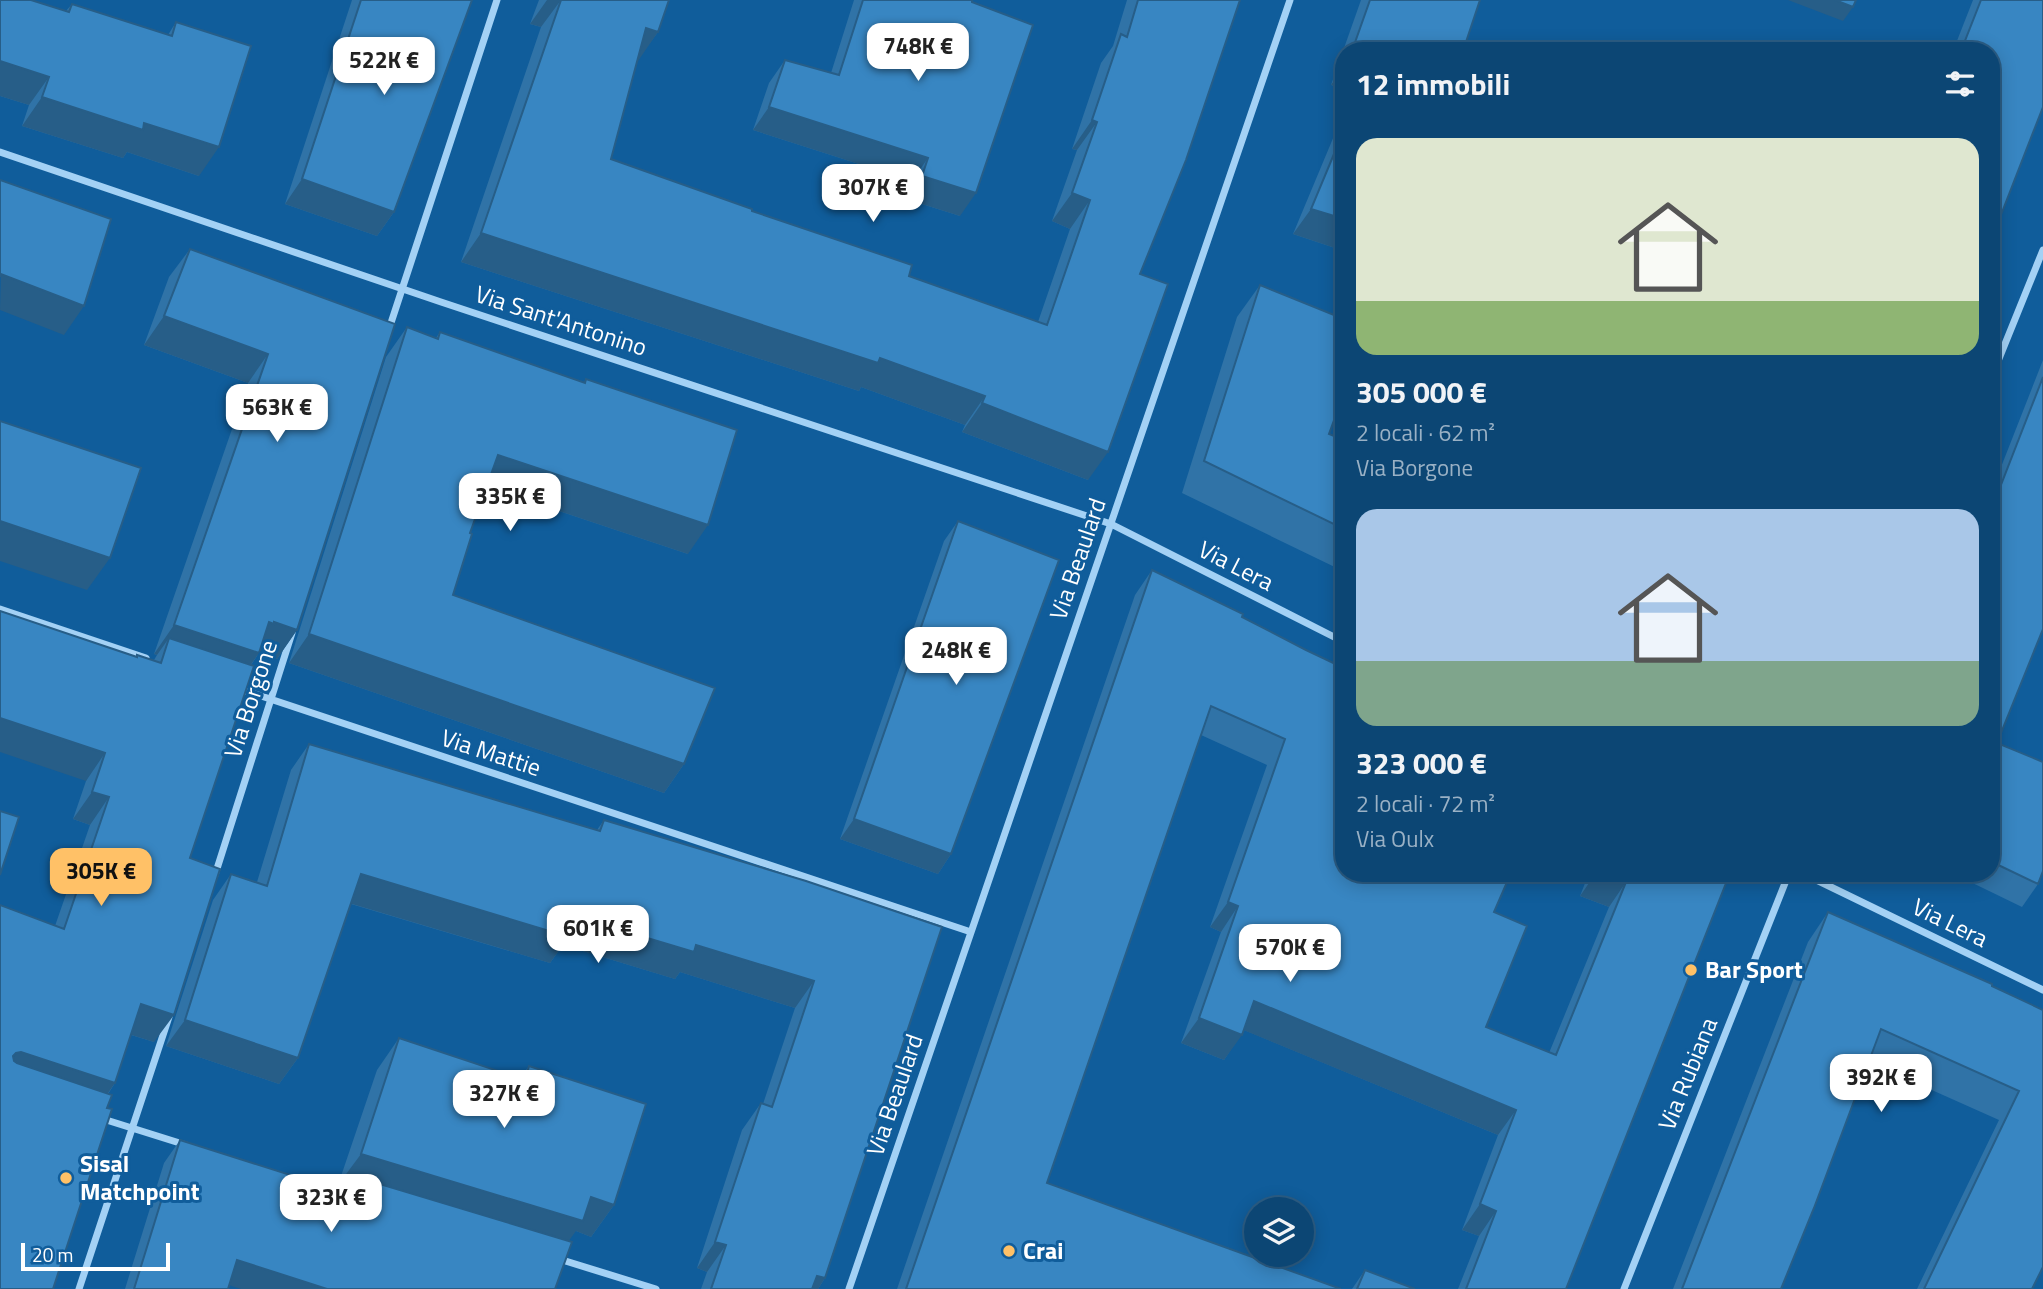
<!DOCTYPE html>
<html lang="it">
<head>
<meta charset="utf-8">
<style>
  body { margin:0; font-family:"Titillium Web",sans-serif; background:#1a507c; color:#f1f3f6; height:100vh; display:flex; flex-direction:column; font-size:26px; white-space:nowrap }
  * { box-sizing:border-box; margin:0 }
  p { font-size:23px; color:#9ab1c5 }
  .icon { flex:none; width:38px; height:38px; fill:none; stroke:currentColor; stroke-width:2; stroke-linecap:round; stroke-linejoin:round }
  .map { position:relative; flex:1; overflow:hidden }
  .side { position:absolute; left:1335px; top:42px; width:665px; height:840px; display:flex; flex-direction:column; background:#0c4674; border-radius:28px; box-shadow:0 4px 18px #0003,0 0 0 2px #2c5e86 }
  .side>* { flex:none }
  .buttons { position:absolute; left:1244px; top:1197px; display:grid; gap:14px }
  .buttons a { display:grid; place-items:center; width:70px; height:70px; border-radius:50%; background:#0c4674; box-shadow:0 4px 18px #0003,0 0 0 2px #2c5e86; font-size:35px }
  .scale { position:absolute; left:21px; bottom:18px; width:149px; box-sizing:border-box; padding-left:7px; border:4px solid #fff; border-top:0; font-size:19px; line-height:24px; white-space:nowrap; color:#fff; -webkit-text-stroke:5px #105d9b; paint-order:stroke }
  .price { position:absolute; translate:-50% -60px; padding:0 16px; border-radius:14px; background:#fff; color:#222; font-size:23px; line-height:46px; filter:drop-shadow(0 2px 4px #0008) }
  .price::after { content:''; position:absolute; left:50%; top:42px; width:21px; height:16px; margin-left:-10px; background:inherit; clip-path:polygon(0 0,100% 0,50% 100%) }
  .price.active { background:#ffc167; color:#111 }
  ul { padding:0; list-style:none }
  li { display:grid; align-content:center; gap:14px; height:371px; padding:0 21px }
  li span { display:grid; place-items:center; height:217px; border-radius:21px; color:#555 }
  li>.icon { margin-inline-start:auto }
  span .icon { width:126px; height:126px; fill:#fffc; stroke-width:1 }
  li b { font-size:30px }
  h2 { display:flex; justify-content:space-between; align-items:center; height:84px; padding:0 21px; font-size:30px }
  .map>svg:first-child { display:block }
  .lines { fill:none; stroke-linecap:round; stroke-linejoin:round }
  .street { stroke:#a3d1f5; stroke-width:7 }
  .wall { fill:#3073a7 }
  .shaded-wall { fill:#275e88 }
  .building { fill:#3886c2; stroke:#275e88; stroke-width:2 }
  .poi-dot { fill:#ffc167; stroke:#105d9b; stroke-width:2.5 }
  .labels { text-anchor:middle; stroke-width:6; stroke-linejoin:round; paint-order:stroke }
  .street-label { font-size:24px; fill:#fff; stroke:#105d9b }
  .poi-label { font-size:24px; font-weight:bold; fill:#fff; stroke:#105d9b; text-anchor:start }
</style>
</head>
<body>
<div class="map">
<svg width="2043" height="1289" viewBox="0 0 2043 1289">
  <rect width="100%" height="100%" fill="#105d9b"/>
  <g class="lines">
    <!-- street -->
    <path class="street" d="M0,152L441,302L1111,524L1344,642
      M389,329L497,0
      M1992,376L2043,250
      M0,609L146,658
      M237,688L971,932
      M1802,873L2043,990
      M215,875L292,633
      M100,1118L186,1145
      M559,1259L656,1289
      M79,1289L169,1017
      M849,1289L1290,0
      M1624,1289L1789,873"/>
  </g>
  <!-- wall -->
  <path class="wall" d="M0,0L66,11L72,4L168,35L176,22L199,176L127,152L123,158L22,126L29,105L0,96Z
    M352,0H472L394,212L377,236L285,204Z
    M539,0H669L658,32L637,60L611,159L752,211L909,276L1038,322L1070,229L1052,221L1077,150L1072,149L1101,63L1113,46L1127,0H1240L1140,274L1088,480L962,432L965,425L861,387L859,391L461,262L541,27L530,24Z
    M854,0H972L960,216L906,199L912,181L753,130L769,83L785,60L831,73Z
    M1361,0H1480L1463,51H1344V89L1331,85Z
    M1973,0H2043L1992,51H1953Z
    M1344,112V251L1293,234Z
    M190,249L395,324L297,630L277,659L259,653L251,665L190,858L154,1042L131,1035L115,1083L108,1094L53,1289L55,926L90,825L73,819L86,781L136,657L137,655L154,660L157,655L154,654L248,383L144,345L169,277Z
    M1260,285L1329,434L1344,440V570L1343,571L1182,493L1237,317Z
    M407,327L436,338L440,332L584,383L586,379L688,554L487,487L470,533L453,595L684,764L664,793L289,663L386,357Z
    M2043,360V629L1997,743L2038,884L2022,907L1952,873H1992V490Z
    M958,521L951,854L938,874L840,839L944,541Z
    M1152,570L1242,617L1494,912L1486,1027L1549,1053L1609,907L1580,896L1589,873H1730L1566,1289H1458L1479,1236L1462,1230L1498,1135L1244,1030L1224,1060L1181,1043L1221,932L1210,927L1267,765L1201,735L1047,1183L1341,1289H897L1135,595Z
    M309,744L597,830L604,820L942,927L825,1278L818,1289H701L707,1272L697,1268L742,1130L761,1103L763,1104L795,1008L680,972L675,979L563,945L550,963L351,904L298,1058L279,1084L166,1046L213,900L231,874L257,882L291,770Z
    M1828,912L2043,1010L2032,1289H1917L1999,1120L1869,1062L1781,1289H1673L1808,942Z
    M399,1038L520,1078L529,1066L614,1205L591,1237L576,1231L230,1285L228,1289H125L164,1163L180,1140L339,1190L342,1186L338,1185L377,1070Z
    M1365,1270L1415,1289H1352Z"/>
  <!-- shaded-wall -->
  <path class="shaded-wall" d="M547,0H561L541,27L530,24Z
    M1788,0H1835L1853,7L1843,21Z
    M646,28L658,32L638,61L626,57Z
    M0,61L49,77L29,105L0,96Z
    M1344,66V89L1331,85Z
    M42,97L144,123L219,147L199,176L127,152L123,158L22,126Z
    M769,107L928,158L912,181L753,130Z
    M1092,120L1097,122L1077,150L1072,149Z
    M922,176L976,193L960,216L906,199Z
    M302,179L394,212L377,236L285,204Z
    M1072,193L1090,200L1070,229L1052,221Z
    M1311,209L1344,219V251L1293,234Z
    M481,233L880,358L985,396L965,425L861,387L859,391L461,262Z
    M1,274L84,306L64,335L0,310Z
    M164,316L268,354L248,383L144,345Z
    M982,403L1108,452L1088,480L962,432Z
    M498,455L708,525L688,554L478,484Z
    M0,521L110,558L87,590L0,561Z
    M269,622H274L297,630L277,659L255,651L259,653L239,682L169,638L157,655L154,654L174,625Z
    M309,634L684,764L664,793L289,663Z
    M0,718L105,753L86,781L0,752Z
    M92,792L109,797L90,825L73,819Z
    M854,819L951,854L938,874L840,839Z
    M1596,873H1604L1626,882L1609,907L1580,896Z
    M361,874L574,916L696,945L814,981L795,1008L680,972L675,979L563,945L550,963L342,901Z
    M1228,902L1238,906L1221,932L1210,927Z
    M1254,1001L1516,1110L1498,1135L1236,1027Z
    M141,1004L174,1015L154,1042L122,1032Z
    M1199,1018L1242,1035L1224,1060L1181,1043Z
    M185,1020L298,1058L279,1084L166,1046Z
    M21,1052L115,1083L96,1110L2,1079L16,1053Z
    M361,1154L591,1197L614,1205L591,1237L576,1231L560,1253L350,1175L342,1186L338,1185Z
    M1480,1204L1496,1211L1479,1236L1462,1230Z
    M715,1242L726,1245L707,1272L697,1268Z
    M237,1260L327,1289H241L222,1283Z
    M817,1276L825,1278L818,1289H808Z"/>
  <!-- building -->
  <path class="building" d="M0,0H31L69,12L72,4L172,36L176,22L251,46L219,147L144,123L143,130L42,97L49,77L0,61Z
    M361,0H472L394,212L302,179Z
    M561,0H669L658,32L646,28L611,159L752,209V211L912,265L909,276L1047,325L1090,200L1072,193L1097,122L1092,120L1121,34L1127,37L1138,0H1240L1186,160L1140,274L1168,284L1108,452L982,403L985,396L880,358L878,363L481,233Z
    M863,0H972V2L1033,25L976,193L922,176L928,158L769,107L785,60L839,75Z
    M1370,0H1480L1463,51H1352Z
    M1835,0H1856L1853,7Z
    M1981,0H2043V107L1992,238V51H1961Z
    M1344,130V219L1311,209Z
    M0,180L111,219L84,306L1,274L0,277Z
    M190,249L395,324L297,630L274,622V624L269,622L259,653L174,625L268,354L164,316Z
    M1260,285L1344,319V393L1329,434L1344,440V529L1204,461Z
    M407,327L438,339L440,332L585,383L586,379L737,430L708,525L498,455L470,533L472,534L453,595L715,688L684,764L309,634Z
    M2043,377V629L1997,743L2043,762V871L2038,884L1992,862V508Z
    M0,421L141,468L110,558L0,521Z
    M958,521L1059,560L951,854L854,819Z
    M1152,570L1243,614L1242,617L1306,650L1344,668V873H1511L1494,912L1527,926L1486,1027L1556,1055L1626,882L1604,873H1730L1566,1289H1466L1496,1211L1480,1204L1516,1110L1254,1001L1242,1035L1199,1018L1238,906L1228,902L1285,739L1211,706L1047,1183L1341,1289H906Z
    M0,611L137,657V655L161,663L169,638L254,666L190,858L220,869L174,1015L141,1004L115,1083L21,1052L16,1053L13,1056L14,1061L17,1063L112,1095L107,1108L112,1109L53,1289H0V905L64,929L109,797L92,792L105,753L0,718Z
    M309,744L600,831L604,820L806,881L942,927L825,1278L817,1276L812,1289H711L726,1245L715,1242L761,1103L772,1107L814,981L696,945L694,952L574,916L569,937L361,874L298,1058L185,1020L231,874L267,886Z
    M0,811L19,817L0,875Z
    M1828,912L1992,984V986L2043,1010V1267L2032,1289H1924L2019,1091L1881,1029L1814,1208L1781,1289H1682Z
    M399,1038L525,1080L529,1066L646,1104L614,1205L591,1197L583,1221L361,1154Z
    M180,1140L344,1192L350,1175L572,1242L555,1289H327L237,1260L228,1289H134Z
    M1365,1270L1415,1289H1357Z"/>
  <!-- markers -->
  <g class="poi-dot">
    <circle cx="1691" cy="970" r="7"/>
    <circle cx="66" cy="1178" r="7"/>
    <circle cx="1009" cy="1251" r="7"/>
  </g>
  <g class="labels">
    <!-- street labels -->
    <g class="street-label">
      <text transform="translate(561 321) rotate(18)" y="8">Via Sant'Antonino</text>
      <text transform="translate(1078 559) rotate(-71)" y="8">Via Beaulard</text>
      <text transform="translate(1236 566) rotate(27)" y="8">Via Lera</text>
      <text transform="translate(251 699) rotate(-72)" y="8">Via Borgone</text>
      <text transform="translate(491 753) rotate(18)" y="8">Via Mattie</text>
      <text transform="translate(1950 923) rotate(26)" y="8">Via Lera</text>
      <text transform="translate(1688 1074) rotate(-68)" y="8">Via Rubiana</text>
      <text transform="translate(895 1095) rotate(-71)" y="8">Via Beaulard</text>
    </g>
    <!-- poi labels -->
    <g class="poi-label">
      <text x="1705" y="978">Bar Sport</text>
      <text x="80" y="1172">Sisal<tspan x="80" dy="28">Matchpoint</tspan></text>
      <text x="1023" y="1259">Crai</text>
    </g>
  </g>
</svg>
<div class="buttons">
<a><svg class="icon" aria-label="layers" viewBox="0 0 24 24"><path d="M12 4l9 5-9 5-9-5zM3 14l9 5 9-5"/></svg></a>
</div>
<div class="scale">20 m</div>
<b class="price" style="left:918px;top:83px">748K €</b>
<b class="price" style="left:384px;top:97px">522K €</b>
<b class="price" style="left:873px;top:224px">307K €</b>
<b class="price" style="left:277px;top:444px">563K €</b>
<b class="price" style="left:510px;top:533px">335K €</b>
<b class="price" style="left:956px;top:687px">248K €</b>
<b class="price active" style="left:101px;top:908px">305K €</b>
<b class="price" style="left:598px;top:965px">601K €</b>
<b class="price" style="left:1290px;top:984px">570K €</b>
<b class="price" style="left:1881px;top:1114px">392K €</b>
<b class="price" style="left:504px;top:1130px">327K €</b>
<b class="price" style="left:331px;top:1234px">323K €</b>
<section class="side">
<h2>12 immobili<svg class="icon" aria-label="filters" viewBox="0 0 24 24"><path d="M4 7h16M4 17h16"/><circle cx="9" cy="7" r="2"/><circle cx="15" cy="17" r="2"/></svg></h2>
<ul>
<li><span style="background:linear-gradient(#dfe7d0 75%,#8fb573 0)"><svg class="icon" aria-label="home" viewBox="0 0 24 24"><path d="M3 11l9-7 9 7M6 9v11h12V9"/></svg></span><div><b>305 000 €</b><p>2 locali · 62 m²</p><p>Via Borgone</p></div></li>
<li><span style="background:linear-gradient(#a9c7e8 70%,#7fa58c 0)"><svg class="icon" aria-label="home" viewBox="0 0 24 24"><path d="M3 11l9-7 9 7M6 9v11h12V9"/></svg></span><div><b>323 000 €</b><p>2 locali · 72 m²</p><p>Via Oulx</p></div></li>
</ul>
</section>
</div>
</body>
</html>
